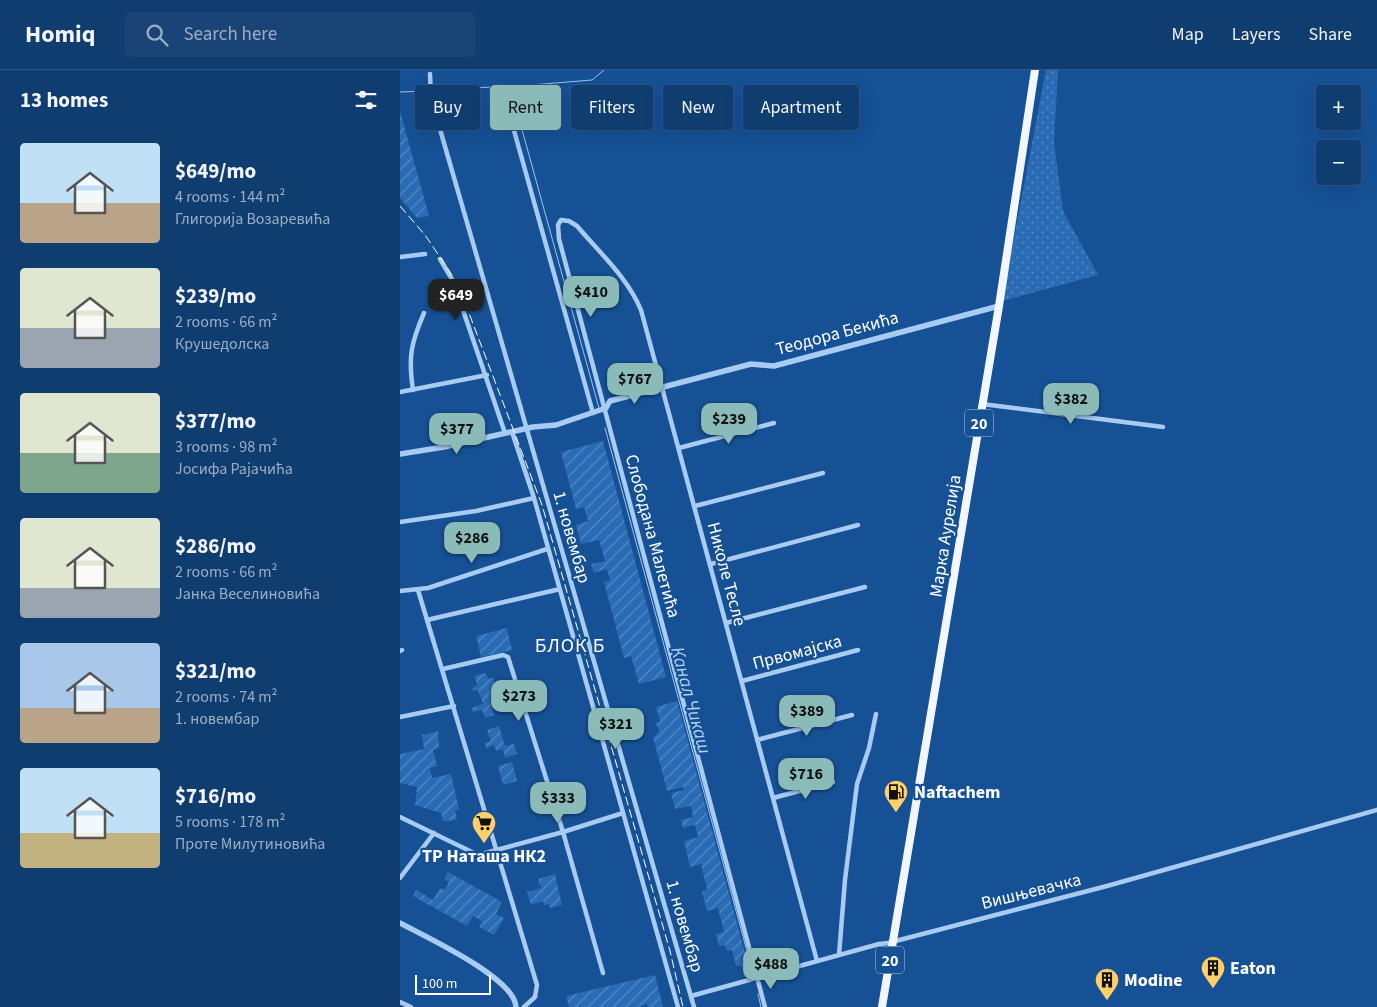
<!DOCTYPE html>
<html lang="en">
<head>
<meta charset="utf-8">
<style>
  body { margin:0; font-family:"Source Sans 3",sans-serif; background:#194475; color:#f1f3f6; height:100vh; display:flex; flex-direction:column; font-size:19px; white-space:nowrap }
  * { box-sizing:border-box; margin:0 }
  p { font-size:16px; color:#9caec3 }
  .icon { flex:none; width:28px; height:28px; fill:none; stroke:currentColor; stroke-width:2; stroke-linecap:round; stroke-linejoin:round }
  .map { position:relative; flex:1; overflow:hidden }
  .drawer { display:flex; flex-direction:column; background:#103d70; width:400px }
  .drawer>* { flex:none }
  .banner { position:absolute; left:15px; top:15px; width:475px; height:45px; display:flex; gap:10px }
  .tools { position:absolute; left:916px; top:15px; display:grid; gap:10px }
  .tools a { display:grid; place-items:center; width:45px; height:45px; border-radius:5px; background:#103d70; box-shadow:0 5px 20px #0002,0 0 0 1px #305683; font-size:25px }
  .scale { position:absolute; left:15px; bottom:12px; width:76px; box-sizing:border-box; padding-left:5px; border:2px solid #fff; border-top:0; font-size:14px; line-height:18px; white-space:nowrap; color:#fff; -webkit-text-stroke:4px #165196; paint-order:stroke }
  .price { position:absolute; translate:-50% -42px; padding:0 11px; border-radius:10px; background:#8bbbb9; color:#111; font-size:16px; line-height:32px; filter:drop-shadow(0 1px 2px #0008) }
  .price::after { content:''; position:absolute; left:50%; top:30px; width:15px; height:11px; margin-left:-8px; background:inherit; clip-path:polygon(0 0,100% 0,50% 100%) }
  .price.selected { background:#222; color:#fff }
  ul { padding:0; list-style:none }
  li { display:flex; align-items:center; gap:15px; height:125px; padding:0 20px }
  li span { display:grid; place-items:center; flex:none; width:140px; height:100px; border-radius:5px; color:#555 }
  li>.icon { margin-inline-start:auto }
  span .icon { width:60px; height:60px; fill:#fffc; stroke-width:1 }
  li b { font-size:21px }
  h2 { display:flex; justify-content:space-between; align-items:center; height:60px; padding:0 20px; font-size:21px }
  .pill { padding:0 18px; border-radius:5px; background:#103d70; box-shadow:0 5px 20px #0002,0 0 0 1px #305683; font-size:18px; line-height:45px }
  .pill.selected { background:#8bbbb9; color:#111 }
  header { display:flex; align-items:center; gap:30px; box-sizing:border-box; height:70px; padding:0 25px; background:#103d70; border-bottom:1px solid #305683 }
  header strong { font-size:24px }
  nav { display:flex; gap:28px; margin-inline-start:auto; font-size:18px }
  .search { width:350px; height:45px; background:#194475; display:flex; align-items:center; gap:12px; box-sizing:border-box; padding:0 18px; border-radius:5px; color:#9caec3; font-size:19px }
  main { display:flex; flex:1; min-height:0 }
  .map>svg:first-child { display:block }
  .grass { fill:url(#grass-dots) }
  .garden { fill:url(#garden-furrows) }
  .lines { fill:none; stroke-linecap:round; stroke-linejoin:round }
  .stream { stroke:#9ac6f4; stroke-width:1 }
  .minor { stroke:#a8cbf1; stroke-width:4.5 }
  .tertiary { stroke:#a8cbf1; stroke-width:5.5 }
  .primary { stroke:#f2f7ff; stroke-width:8 }
  .rail { stroke:#fff; stroke-width:1; stroke-dasharray:9 4; stroke-linecap:butt }
  .labels { text-anchor:middle; stroke-width:4.5; stroke-linejoin:round; paint-order:stroke }
  .shield { fill:#165196; stroke:#b9cbe0; stroke-width:1 }
  .shield-label { font-size:16px; font-weight:bold; fill:#fff }
  .street-label { font-size:18px; fill:#fff; stroke:#165196 }
  .poi-label { font-size:18px; font-weight:bold; fill:#fff; stroke:#165196; text-anchor:start }
  .water-label { font-size:19px; font-style:italic; fill:#b4d5f8; stroke:#165196 }
  .quarter-label { font-size:20px; letter-spacing:1px; fill:#fff; stroke:#165196 }
</style>
</head>
<body>
<header>
<strong>Homiq</strong>
<div class="search"><svg class="icon" aria-label="search" viewBox="0 0 24 24"><circle cx="10" cy="10" r="6"/><path d="M15 15l6 6"/></svg>Search here</div>
<nav><a>Map</a><a>Layers</a><a>Share</a></nav>
</header>
<main>
<section class="drawer">
<h2>13 homes<svg class="icon" aria-label="filters" viewBox="0 0 24 24"><path d="M4 7h16M4 17h16"/><circle cx="9" cy="7" r="2"/><circle cx="15" cy="17" r="2"/></svg></h2>
<ul>
<li><span style="background:linear-gradient(#bfe0f5 60%,#b9a48a 0)"><svg class="icon" aria-label="home" viewBox="0 0 24 24"><path d="M3 11l9-7 9 7M6 9v11h12V9"/></svg></span><div><b>$649/mo</b><p>4 rooms · 144 m²</p><p>Глигорија Возаревића</p></div></li>
<li><span style="background:linear-gradient(#dfe7d0 60%,#9aa5b1 0)"><svg class="icon" aria-label="home" viewBox="0 0 24 24"><path d="M3 11l9-7 9 7M6 9v11h12V9"/></svg></span><div><b>$239/mo</b><p>2 rooms · 66 m²</p><p>Крушедолска</p></div></li>
<li><span style="background:linear-gradient(#dfe7d0 60%,#7fa58c 0)"><svg class="icon" aria-label="home" viewBox="0 0 24 24"><path d="M3 11l9-7 9 7M6 9v11h12V9"/></svg></span><div><b>$377/mo</b><p>3 rooms · 98 m²</p><p>Јосифа Рајачића</p></div></li>
<li><span style="background:linear-gradient(#dfe7d0 70%,#9aa5b1 0)"><svg class="icon" aria-label="home" viewBox="0 0 24 24"><path d="M3 11l9-7 9 7M6 9v11h12V9"/></svg></span><div><b>$286/mo</b><p>2 rooms · 66 m²</p><p>Јанка Веселиновића</p></div></li>
<li><span style="background:linear-gradient(#a9c7e8 65%,#b9a48a 0)"><svg class="icon" aria-label="home" viewBox="0 0 24 24"><path d="M3 11l9-7 9 7M6 9v11h12V9"/></svg></span><div><b>$321/mo</b><p>2 rooms · 74 m²</p><p>1. новембар</p></div></li>
<li><span style="background:linear-gradient(#bfe0f5 65%,#c2b280 0)"><svg class="icon" aria-label="home" viewBox="0 0 24 24"><path d="M3 11l9-7 9 7M6 9v11h12V9"/></svg></span><div><b>$716/mo</b><p>5 rooms · 178 m²</p><p>Проте Милутиновића</p></div></li>
</ul>
</section>
<div class="map">
<svg width="977" height="937" viewBox="0 0 977 937">
  <defs>
    <pattern id="grass-dots" width="8" height="8" patternUnits="userSpaceOnUse" patternTransform="scale(1.25)"><rect width="8" height="8" fill="#296cb5"/><path d="M2 2h.1M6 6h.1" fill="none" stroke="#5489c4" stroke-width="1.8" stroke-linecap="round"/></pattern>
    <pattern id="garden-furrows" width="10" height="10" patternUnits="userSpaceOnUse" patternTransform="scale(1.25)"><rect width="10" height="10" fill="#296cb5"/><path d="M-1 1l2-2M0 10L10 0M9 11l2-2" fill="none" stroke="#5489c4"/></pattern>
  </defs>
  <rect width="100%" height="100%" fill="#165196"/>
  <!-- grass -->
  <path class="grass" d="M646,0H658L654,72L663,141L698,205L602,231Z"/>
  <!-- garden -->
  <path class="garden" d="M0,41L29,146L17,148L0,128Z
    M203,371L266,607L239,614L231,586L224,588L204,512L210,510L207,499L194,503L191,494L205,491L199,470L181,474L176,455L188,451L184,437L176,439L161,382Z
    M107,558L112,580L81,587L76,566Z
    M86,603L88,609L93,608L99,628L94,629L95,633L91,634L94,645L85,648L82,640L73,642L72,638L83,634L78,620L73,621L72,618L77,616L75,606Z
    M277,631L351,905L344,907L341,895L318,901L336,896L332,880L327,881L325,875L319,876L316,864L324,862L318,838L307,841L302,822L307,820L301,794L290,797L284,771L298,767L295,755L283,758L281,750L293,747L291,736L275,739L271,723L284,720L283,717L267,721L253,667L259,662L256,653L260,651L256,637Z
    M99,656L105,676L114,674L117,684L105,688L103,679L96,681L94,675L86,678L85,673L91,671L87,660Z
    M38,661L39,678L33,680L37,696L30,698L32,708L51,704L59,739L55,740L57,750L43,751L41,743L15,735L17,717L0,713V684L24,679L22,665Z
    M112,692L117,711L103,715L98,696Z
    M48,802L102,832L96,844L104,848L94,865L79,857L82,851L73,846L67,856L13,826L16,820L33,830L40,818L45,820L49,812L44,809Z
    M155,804L162,835L150,838L149,834L144,835L143,831L131,835L127,822L141,818L138,809Z
    M255,905L263,937H248L247,934L238,937H169L166,926Z"/>
  <g class="lines">
    <!-- stream -->
    <path class="stream" d="M33,20L131,15
      M0,22L29,21
      M199,338L116,38L131,15L192,10L204,0
      M205,358L354,907
      M358,924L361,937"/>
    <!-- minor -->
    <path class="minor" d="M30,4L31,28L294,937
      M108,39L193,343
      M0,187L25,184
      M40,189L53,211L105,363
      M13,320C8,287 11,273 24,243
      M0,322L87,305
      M582,334L763,357
      M112,362L134,428L278,937
      M279,378L374,353
      M295,436L423,403
      M0,452L76,441L134,428
      M311,494L458,455
      M18,520L137,915L135,927L124,937
      M0,521L28,518L147,479
      M27,550L160,519
      M326,553L465,517
      M0,581L2,580
      M43,599L103,585L108,587L163,762L203,903
      M342,611L458,580
      M0,647L54,636
      M357,670L452,645
      M373,728L433,712
      M0,747L78,785L163,762L223,743
      M0,808L34,763
      M439,885L445,810L457,714L469,678L476,644
      M291,926L479,874L488,873L707,816L977,740
      M0,932L11,937
      M365,937L159,169L158,155L161,150L169,151L177,156C199,182 228,208 241,240L417,891"/>
    <!-- tertiary -->
    <path class="tertiary" d="M0,384L44,377L133,357L156,355L206,338L210,331L351,294L374,296L599,236
      M0,853C26,867 115,908 116,937"/>
    <!-- primary -->
    <path class="primary" d="M482,937L599,236L635,0"/>
    <!-- rail -->
    <path class="rail" d="M0,136L25,165L50,202L67,238L142,435L270,881L283,937"/>
  </g>
  <!-- icons -->
  <defs>
    <symbol id="fuel-pin" viewBox="-11 -11 22 30"><path d="M0 17L-7.5 6A9.5 9.5 0 1 1 7.5 6Z" fill="#ffcf68" stroke="#165196"/><path d="M-5.5-6h7V0h2V4h1.3V-2.5L3-4.5l.8-.8L6-3V5H2.5V1h-1V6h-7ZM-4.2-4.7v3.2H.2V-4.7Z" fill="#111"/></symbol>
    <symbol id="supermarket-pin" viewBox="-11 -11 22 30"><path d="M0 17L-7.5 6A9.5 9.5 0 1 1 7.5 6Z" fill="#ffcf68" stroke="#165196"/><path d="M-6-5.5h2.5l.6 2H6L4.5 2H-2.5L-4.4-4H-6ZM-1.5 3.2a1.3 1.3 0 1 0 .1 0ZM3 3.2a1.3 1.3 0 1 0 .1 0Z" fill="#111"/></symbol>
    <symbol id="building-pin" viewBox="-11 -11 22 30"><path d="M0 17L-7.5 6A9.5 9.5 0 1 1 7.5 6Z" fill="#ffcf68" stroke="#165196"/><path d="M-4-6H4V6H1V3H-1V6H-4ZM-2.5-4.3h1.7v1.8h-1.7ZM.8-4.3h1.7v1.8H.8ZM-2.5-1h1.7V.8h-1.7ZM.8-1h1.7V.8H.8Z" fill="#111"/></symbol>
  </defs>
  <g fill-rule="evenodd">
    <use href="#fuel-pin" x="482" y="708" width="28" height="38"/>
    <use href="#supermarket-pin" x="70" y="739" width="28" height="38"/>
    <use href="#building-pin" x="799" y="884" width="28" height="38"/>
    <use href="#building-pin" x="693" y="896" width="28" height="38"/>
  </g>
  <g class="labels">
    <!-- shield labels -->
    <g class="shield">
      <rect x="565" y="339.5" width="28" height="27" rx="4"/>
      <rect x="476" y="876.5" width="28" height="27" rx="4"/>
    </g>
    <g class="shield-label">
      <text x="579" y="359">20</text>
      <text x="490" y="896">20</text>
    </g>
    <!-- street labels -->
    <g class="street-label">
      <text transform="translate(437 263) rotate(-15)" y="6">Теодора Бекића</text>
      <text transform="translate(253 466) rotate(75)" y="6">Слободана Малетића</text>
      <text transform="translate(545 466) rotate(-81)" y="6">Марка Аурелија</text>
      <text transform="translate(172 467) rotate(74)" y="6">1. новембар</text>
      <text transform="translate(327 504) rotate(75)" y="6">Николе Тесле</text>
      <text transform="translate(397 582) rotate(-15)" y="6">Првомајска</text>
      <text transform="translate(631 821) rotate(-14)" y="6">Вишњевачка</text>
      <text transform="translate(285 856) rotate(74)" y="6">1. новембар</text>
    </g>
    <!-- poi labels -->
    <g class="poi-label">
      <text x="514" y="728">Naftachem</text>
      <text x="84" y="792" text-anchor="middle">ТР Наташа НК2</text>
      <text x="830" y="904">Eaton</text>
      <text x="724" y="916">Modine</text>
    </g>
    <!-- water labels -->
    <g class="water-label">
      <text transform="translate(292 630) rotate(75)" y="7">Канал Чикаш</text>
    </g>
    <!-- quarter labels -->
    <g class="quarter-label">
      <text x="170" y="582">БЛОК Б</text>
    </g>
  </g>
</svg>
<div class="tools">
<a>+</a>
<a>−</a>
</div>
<div class="scale">100 m</div>
<b class="price" style="left:191px;top:248px">$410</b>
<b class="price selected" style="left:56px;top:251px">$649</b>
<b class="price" style="left:235px;top:335px">$767</b>
<b class="price" style="left:671px;top:355px">$382</b>
<b class="price" style="left:329px;top:375px">$239</b>
<b class="price" style="left:57px;top:385px">$377</b>
<b class="price" style="left:72px;top:494px">$286</b>
<b class="price" style="left:119px;top:652px">$273</b>
<b class="price" style="left:407px;top:667px">$389</b>
<b class="price" style="left:216px;top:680px">$321</b>
<b class="price" style="left:406px;top:730px">$716</b>
<b class="price" style="left:158px;top:754px">$333</b>
<b class="price" style="left:371px;top:920px">$488</b>
<div class="banner">
<a class="pill">Buy</a>
<a class="pill selected">Rent</a>
<a class="pill">Filters</a>
<a class="pill">New</a>
<a class="pill">Apartment</a>
</div>
</div>
</main>
</body>
</html>
